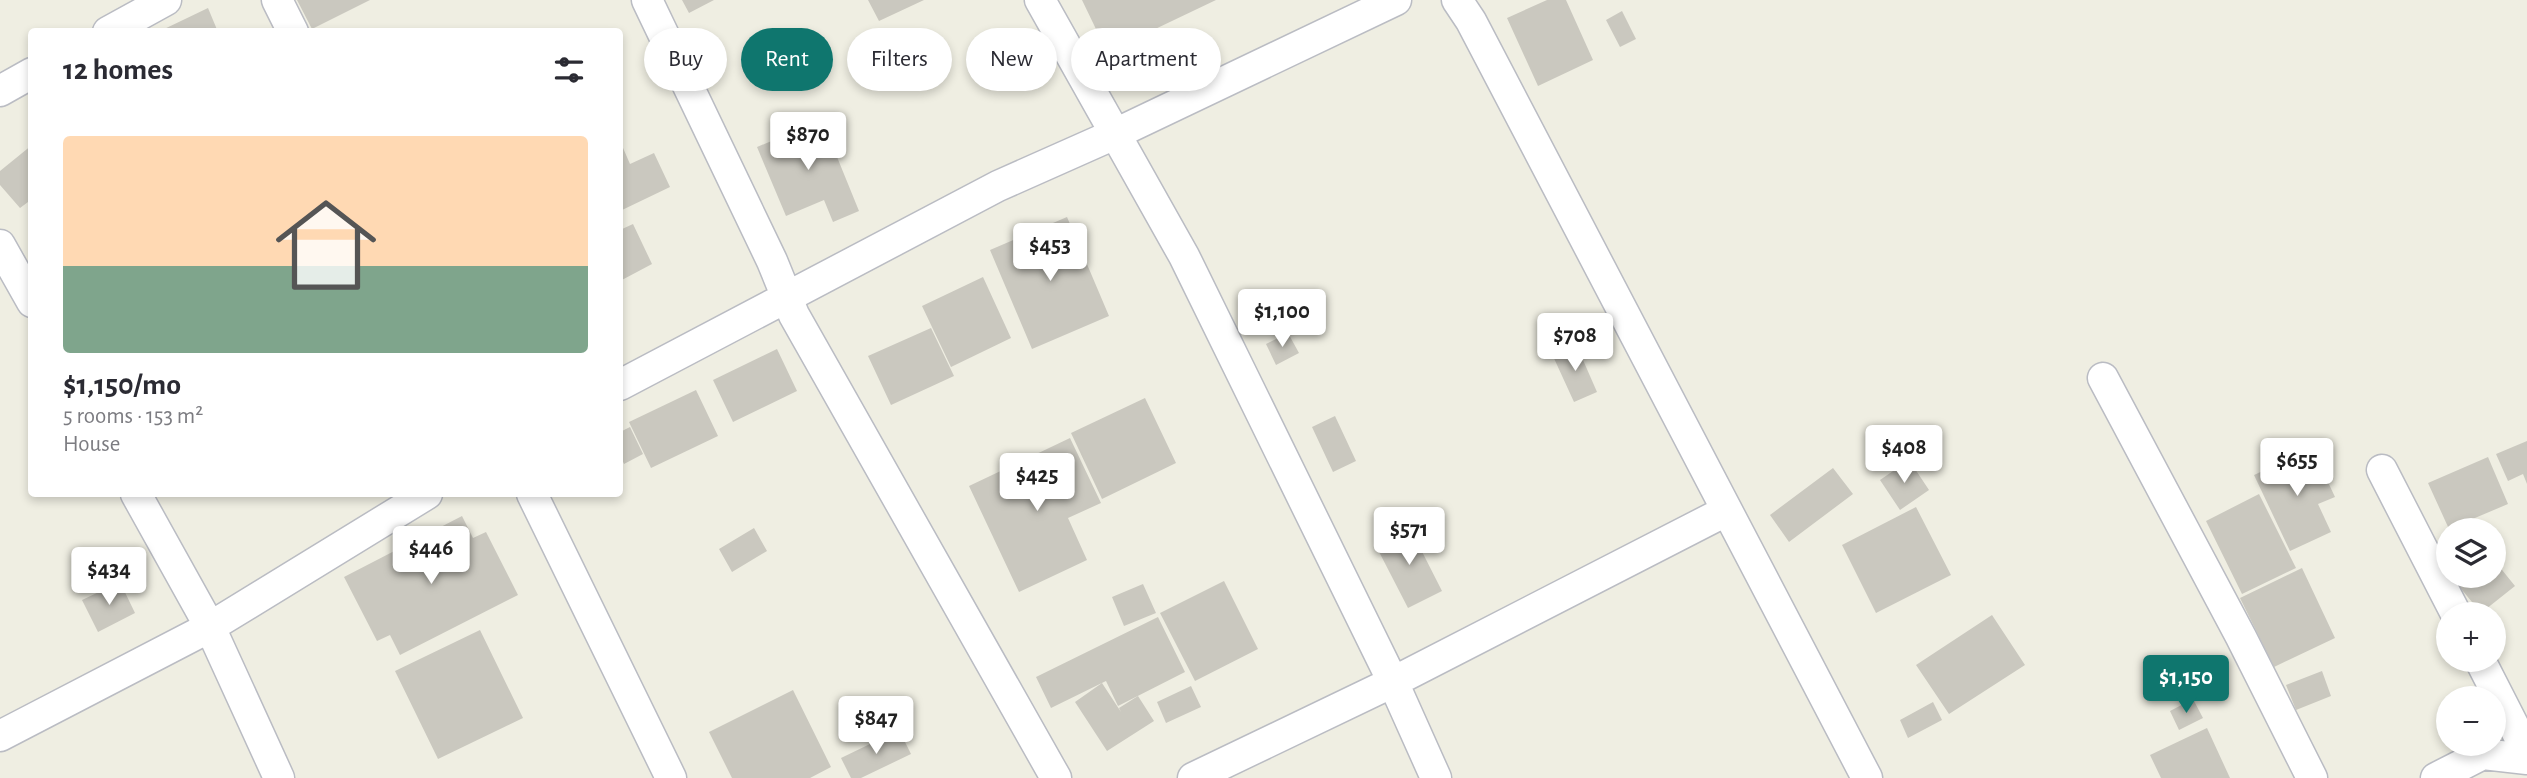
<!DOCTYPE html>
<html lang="en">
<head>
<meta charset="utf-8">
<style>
  body { margin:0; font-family:"Alegreya Sans",sans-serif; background:#f7f7f7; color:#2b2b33; height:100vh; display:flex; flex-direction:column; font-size:26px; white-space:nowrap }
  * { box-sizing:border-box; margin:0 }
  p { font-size:23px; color:#7c7c81 }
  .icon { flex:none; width:38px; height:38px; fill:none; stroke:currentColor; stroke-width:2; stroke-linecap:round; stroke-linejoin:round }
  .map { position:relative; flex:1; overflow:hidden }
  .details { position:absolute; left:28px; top:28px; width:595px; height:469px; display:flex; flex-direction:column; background:#fff; border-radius:7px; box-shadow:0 4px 10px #0003 }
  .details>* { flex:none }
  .top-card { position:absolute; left:644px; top:28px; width:665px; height:63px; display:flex; gap:14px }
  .controls { position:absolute; left:2436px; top:518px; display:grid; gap:14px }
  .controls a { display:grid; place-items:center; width:70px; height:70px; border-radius:50%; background:#fff; box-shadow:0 4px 10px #0003; font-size:35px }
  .price { position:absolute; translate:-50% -60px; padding:0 16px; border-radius:7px; background:#fff; color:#222; font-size:23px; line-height:46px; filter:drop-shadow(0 2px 4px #0008) }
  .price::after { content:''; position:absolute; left:50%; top:42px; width:21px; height:16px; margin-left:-10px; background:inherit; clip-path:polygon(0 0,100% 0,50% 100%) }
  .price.current { background:#0f766e; color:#fff }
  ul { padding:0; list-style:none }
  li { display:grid; align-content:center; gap:14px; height:371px; padding:0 35px }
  li span { display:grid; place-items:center; height:217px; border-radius:7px; color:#555 }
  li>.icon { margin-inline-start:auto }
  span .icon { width:126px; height:126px; fill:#fffc; stroke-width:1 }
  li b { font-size:30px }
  h2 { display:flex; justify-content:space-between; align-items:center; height:84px; padding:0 35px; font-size:30px }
  .tag { padding:0 24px; border-radius:32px; background:#fff; box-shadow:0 4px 10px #0003; font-size:24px; line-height:63px }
  .tag.current { background:#0f766e; color:#fff }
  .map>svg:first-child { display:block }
  .building { fill:#cac8bf }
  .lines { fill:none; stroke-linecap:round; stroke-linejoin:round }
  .street-casing { stroke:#babcc3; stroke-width:33 }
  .street { stroke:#fff; stroke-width:30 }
</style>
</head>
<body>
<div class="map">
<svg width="2527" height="778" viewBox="0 0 2527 778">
  <rect width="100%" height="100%" fill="#efeee2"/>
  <!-- building -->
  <path class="building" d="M297,0H370L312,29Z
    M682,0H714L689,13Z
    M868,0H924L879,21Z
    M1082,0H1216L1107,52Z
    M1547,0H1566L1593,60L1538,86L1507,18Z
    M208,8L218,32H158Z
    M1622,11L1636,39L1620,47L1606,20Z
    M822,120L859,211L833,222L824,200L786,216L757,147Z
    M620,141L630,164L654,153L670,187L620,211Z
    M32,145V199L20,208L0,185V171Z
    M1067,217L1109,316L1032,349L990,250Z
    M633,224L652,264L620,281V230Z
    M983,277L1011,338L951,367L922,306Z
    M931,328L954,376L891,405L868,356Z
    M1288,333L1299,353L1276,365L1266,344Z
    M1576,344L1597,392L1574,402L1552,354Z
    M777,349L797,391L733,422L713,380Z
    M696,390L718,436L651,468L629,422Z
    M1145,398L1176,463L1102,499L1071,433Z
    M1335,416L1356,461L1333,472L1312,427Z
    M630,427L643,454L624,464L620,455V432Z
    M1070,438L1101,503L1068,518L1087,560L1019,592L969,486Z
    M2527,441V484L2523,474L2508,481L2496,454Z
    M2312,448L2335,497L2318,504L2331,532L2290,551L2254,475Z
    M2488,457L2508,504L2449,529L2428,483Z
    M1909,460L1929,490L1900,510L1880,480Z
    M1833,468L1853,494L1789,542L1770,515Z
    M2259,494L2296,568L2242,594L2206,521Z
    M1916,507L1951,575L1876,613L1842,545Z
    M462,516L473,538L486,532L518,595L400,655L390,635L377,641L344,577Z
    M1409,526L1442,591L1408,608L1375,544Z
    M754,528L767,551L732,572L719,549Z
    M2494,560L2515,586L2481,613L2458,585L2469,576H2494Z
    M2302,568L2335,638L2274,667L2240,598Z
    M1224,581L1258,649L1195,681L1160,613Z
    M120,582L135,613L98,632L82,600Z
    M1143,584L1156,613L1124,626L1112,597Z
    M1992,615L2025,665L1949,714L1916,665Z
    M1158,617L1185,672L1118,706L1106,681L1051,708L1036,677Z
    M480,630L523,718L438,759L395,671Z
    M2322,671L2331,696L2296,710L2286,685Z
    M1102,683L1121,712L1119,708L1138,696L1154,721L1107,751L1075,702Z
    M1191,686L1201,707L1166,723L1157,702Z
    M793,690L831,767L810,778H732L709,732Z
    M2193,699L2203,718L2179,730L2170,711Z
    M1933,702L1942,720L1908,738L1900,720Z
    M2207,728L2230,778H2161L2150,755Z
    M899,730L911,754L861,778H851L841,758Z"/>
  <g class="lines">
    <defs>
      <path id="street" d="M277,0L293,32
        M647,0L772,261L794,315L1056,778
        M1040,0L1184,256L1393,682L1436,778
        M1457,0L1471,21L1867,778
        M108,32L166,0
        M0,91L32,73
        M0,245L32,302
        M2103,378L2241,637L2312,778
        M620,385L998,186L1115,134L1396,0
        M2382,470L2456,614
        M136,494L210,627L279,778
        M532,494L671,778
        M2480,660L2527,752
        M0,736L210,627L427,494
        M1193,778L1393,682L1726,511
        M2436,778L2483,754L2527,759"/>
    </defs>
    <!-- street casing -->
    <use href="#street" class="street-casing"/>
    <!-- street -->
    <use href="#street" class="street"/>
  </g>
</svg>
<div class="controls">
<a><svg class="icon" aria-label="layers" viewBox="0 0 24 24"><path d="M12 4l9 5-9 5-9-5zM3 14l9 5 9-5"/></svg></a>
<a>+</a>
<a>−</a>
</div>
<b class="price" style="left:808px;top:172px">$870</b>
<b class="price" style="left:1050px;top:283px">$453</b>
<b class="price" style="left:1282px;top:349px">$1,100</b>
<b class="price" style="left:1575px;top:373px">$708</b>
<b class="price" style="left:1904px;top:485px">$408</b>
<b class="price" style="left:2297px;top:498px">$655</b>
<b class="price" style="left:1037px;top:513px">$425</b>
<b class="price" style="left:1409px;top:567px">$571</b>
<b class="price" style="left:431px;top:586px">$446</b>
<b class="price" style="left:109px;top:607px">$434</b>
<b class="price current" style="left:2186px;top:715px">$1,150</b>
<b class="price" style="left:876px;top:756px">$847</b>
<div class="top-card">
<a class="tag">Buy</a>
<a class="tag current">Rent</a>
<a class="tag">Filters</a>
<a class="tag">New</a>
<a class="tag">Apartment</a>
</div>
<section class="details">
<h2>12 homes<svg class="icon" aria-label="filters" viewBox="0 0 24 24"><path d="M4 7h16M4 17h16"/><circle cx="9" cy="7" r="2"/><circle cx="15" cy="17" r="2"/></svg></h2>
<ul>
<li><span style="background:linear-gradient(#ffd9b3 60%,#7fa58c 0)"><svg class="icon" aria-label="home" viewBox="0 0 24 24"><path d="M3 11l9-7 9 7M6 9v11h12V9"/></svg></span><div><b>$1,150/mo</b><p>5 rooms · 153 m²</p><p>House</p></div></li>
</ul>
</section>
</div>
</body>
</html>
